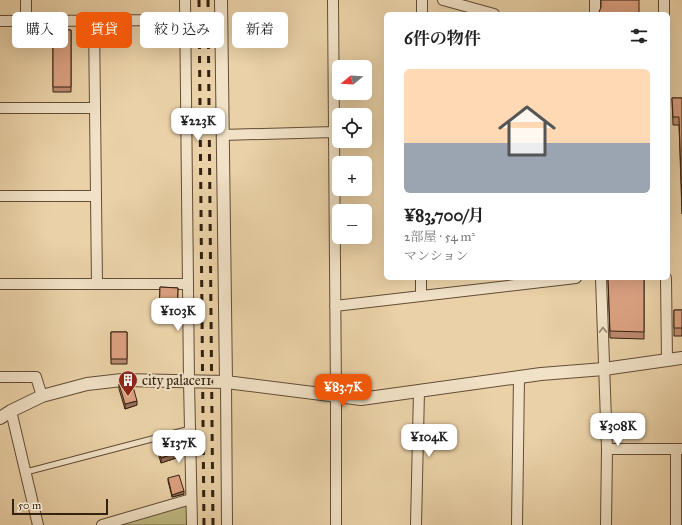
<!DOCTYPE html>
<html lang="ja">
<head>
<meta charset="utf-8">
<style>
  body { margin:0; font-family:"IM FELL Great Primer","Noto Serif JP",serif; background:#f6f6f6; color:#222; height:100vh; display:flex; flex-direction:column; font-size:15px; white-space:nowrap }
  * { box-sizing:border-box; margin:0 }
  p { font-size:13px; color:#767676 }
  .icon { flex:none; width:22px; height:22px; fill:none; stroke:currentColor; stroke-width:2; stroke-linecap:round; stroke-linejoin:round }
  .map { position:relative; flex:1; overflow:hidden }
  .details { position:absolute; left:384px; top:12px; width:286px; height:268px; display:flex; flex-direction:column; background:#fff; border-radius:6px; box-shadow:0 4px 16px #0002 }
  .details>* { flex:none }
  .hud { position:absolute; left:12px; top:12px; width:312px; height:36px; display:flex; gap:8px }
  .needle { width:26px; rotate:252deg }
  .fabs { position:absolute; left:332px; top:60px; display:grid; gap:8px }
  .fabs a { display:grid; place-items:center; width:40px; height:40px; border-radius:6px; background:#fff; box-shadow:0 4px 16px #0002; font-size:20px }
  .scale { position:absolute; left:12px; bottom:10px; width:96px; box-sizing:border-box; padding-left:4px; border:2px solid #342110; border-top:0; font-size:11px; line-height:14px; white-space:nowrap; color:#342110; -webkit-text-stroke:3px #f1e1c6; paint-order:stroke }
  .price { position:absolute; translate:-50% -34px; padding:0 9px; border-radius:8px; background:#fff; color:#222; font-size:13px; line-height:26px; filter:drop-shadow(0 1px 2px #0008) }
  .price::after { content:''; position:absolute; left:50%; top:24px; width:12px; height:9px; margin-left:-6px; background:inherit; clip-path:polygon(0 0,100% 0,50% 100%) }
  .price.current { background:#ea580c; color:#fff }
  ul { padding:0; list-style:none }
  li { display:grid; align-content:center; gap:8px; height:212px; padding:0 20px }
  li span { display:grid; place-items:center; height:124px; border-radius:6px; color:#555 }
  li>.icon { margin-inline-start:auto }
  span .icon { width:72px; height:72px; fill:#fffc; stroke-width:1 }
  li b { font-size:17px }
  h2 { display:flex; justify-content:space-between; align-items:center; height:48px; padding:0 20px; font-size:17px }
  .tag { padding:0 14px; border-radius:6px; background:#fff; box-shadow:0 4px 16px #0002; font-size:14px; line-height:36px }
  .tag.current { background:#ea580c; color:#fff }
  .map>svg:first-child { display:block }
  .green { fill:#bfb982; stroke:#7a6d49 }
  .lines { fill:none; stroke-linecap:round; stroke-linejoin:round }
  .service-casing { stroke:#624d36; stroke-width:7 }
  .minor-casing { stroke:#624d36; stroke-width:12 }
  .tertiary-casing { stroke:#624d36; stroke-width:14 }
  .service { stroke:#f1e1c6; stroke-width:5 }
  .minor { stroke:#f1e1c6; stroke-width:10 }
  .tertiary { stroke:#f1e1c6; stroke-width:12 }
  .rail { stroke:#342110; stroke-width:3; stroke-dasharray:7 7; stroke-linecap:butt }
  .wall { fill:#bc8a6f; stroke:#342110 }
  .shaded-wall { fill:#99715a; stroke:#342110 }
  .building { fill:#dba181; stroke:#342110 }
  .oneway { stroke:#92816b }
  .labels { text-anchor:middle; stroke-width:4; stroke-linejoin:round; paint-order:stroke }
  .poi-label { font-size:14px; fill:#342110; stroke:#f1e1c6; text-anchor:start }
</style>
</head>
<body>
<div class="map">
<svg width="682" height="525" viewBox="0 0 682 525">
  <rect width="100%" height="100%" fill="#ead1a7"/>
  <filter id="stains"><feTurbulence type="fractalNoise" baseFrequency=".005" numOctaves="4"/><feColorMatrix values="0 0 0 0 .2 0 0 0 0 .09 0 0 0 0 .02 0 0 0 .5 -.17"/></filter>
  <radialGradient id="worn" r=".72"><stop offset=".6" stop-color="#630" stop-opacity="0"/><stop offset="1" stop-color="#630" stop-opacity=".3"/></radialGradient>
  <!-- green -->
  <path class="green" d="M188,504L189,525H118Z"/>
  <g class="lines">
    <defs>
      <path id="service" d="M26,472L190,429"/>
      <path id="minor" d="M26,0V21
        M185,0L189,381L192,525
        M333,0L336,395V525
        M443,0L494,14
        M595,0V14
        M664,0V14
        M422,14V0
        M94,20L97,284
        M0,21L185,20
        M0,108H94
        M222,135L334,132
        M0,196H96
        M601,278L607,449L606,525
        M666,278L667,360
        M0,284H188
        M421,296V278
        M335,306L576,278
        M0,377H36L42,396
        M226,382L227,525
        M11,411L38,525
        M607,449H682
        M676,449V525
        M102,525L191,499
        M416,525L419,391
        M517,525L519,377"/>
      <path id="tertiary" d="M221,0L226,382
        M0,418L11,411L42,396L87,384L122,380L226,382L361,399L541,374L604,369L682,358"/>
    </defs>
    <!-- service casing -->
    <use href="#service" class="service-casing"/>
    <!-- minor casing -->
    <use href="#minor" class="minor-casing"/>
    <!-- tertiary casing -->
    <use href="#tertiary" class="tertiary-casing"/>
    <!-- service -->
    <use href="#service" class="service"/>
    <!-- minor -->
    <use href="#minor" class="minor"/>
    <!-- tertiary -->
    <use href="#tertiary" class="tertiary"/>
    <!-- rail -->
    <path class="rail" d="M199,0L204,525
      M208,0L213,525"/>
  </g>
  <!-- wall -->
  <path class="wall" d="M53,30H71V92H53Z
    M672,98H682V214L679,125H673Z
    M608,278H644V339L610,338Z
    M160,287L178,288L177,321H159Z
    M674,310H682V336H674Z
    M111,332H127V364H111Z
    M119,384L137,405L125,409L119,389Z
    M155,439L176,458L161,463L155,444Z
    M168,478L184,494L172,497L168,481Z"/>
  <!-- shaded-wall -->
  <path class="shaded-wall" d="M137,401V405L125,409V404Z
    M176,453V458L161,463V458Z
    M184,491V494L172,497V495Z"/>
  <!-- building -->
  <path class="building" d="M601,0H639V14H599V12L601,7Z
    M53,30H71V87H53Z
    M672,98H682V206L679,117H673Z
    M608,278H644V332L610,331Z
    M160,287L178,288L177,317L159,316Z
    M674,310H682V328H674Z
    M111,332H127V359H111Z
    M132,383L137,401L125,404L119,384Z
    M171,434L176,453L161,458L155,439Z
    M179,475L184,491L172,495L168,478Z"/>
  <!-- one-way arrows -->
  <defs><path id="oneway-chevron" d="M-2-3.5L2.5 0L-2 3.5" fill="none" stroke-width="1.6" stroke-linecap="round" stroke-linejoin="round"/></defs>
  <use class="oneway" href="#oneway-chevron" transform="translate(603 330) rotate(-91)"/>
  <!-- icons -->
  <defs>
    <symbol id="building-pin" viewBox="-11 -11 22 30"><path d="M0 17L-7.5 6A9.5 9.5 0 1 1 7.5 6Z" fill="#8f2418" stroke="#f1e1c6"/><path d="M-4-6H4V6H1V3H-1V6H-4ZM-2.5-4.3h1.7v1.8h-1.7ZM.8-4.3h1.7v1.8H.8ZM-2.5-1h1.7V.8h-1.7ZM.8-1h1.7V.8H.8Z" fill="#fff"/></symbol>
  </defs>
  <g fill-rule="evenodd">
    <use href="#building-pin" x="117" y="369" width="22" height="30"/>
  </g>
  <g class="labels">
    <!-- poi labels -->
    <g class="poi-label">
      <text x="142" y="385">city palace11</text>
    </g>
  </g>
  <rect width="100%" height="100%" filter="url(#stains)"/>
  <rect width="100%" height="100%" fill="url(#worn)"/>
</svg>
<div class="fabs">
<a><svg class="needle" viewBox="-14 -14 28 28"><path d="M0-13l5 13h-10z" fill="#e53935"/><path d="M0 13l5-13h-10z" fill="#767676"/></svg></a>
<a><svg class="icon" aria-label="locate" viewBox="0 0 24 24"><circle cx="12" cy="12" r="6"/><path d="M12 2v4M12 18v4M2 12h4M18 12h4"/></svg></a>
<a>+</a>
<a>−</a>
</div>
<div class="scale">50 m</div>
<b class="price" style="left:198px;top:142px">¥223K</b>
<b class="price" style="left:178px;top:332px">¥103K</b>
<b class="price current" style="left:343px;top:408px">¥83.7K</b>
<b class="price" style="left:618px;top:447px">¥308K</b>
<b class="price" style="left:429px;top:458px">¥104K</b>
<b class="price" style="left:179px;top:464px">¥137K</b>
<div class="hud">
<a class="tag">購入</a>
<a class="tag current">賃貸</a>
<a class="tag">絞り込み</a>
<a class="tag">新着</a>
</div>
<section class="details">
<h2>6件の物件<svg class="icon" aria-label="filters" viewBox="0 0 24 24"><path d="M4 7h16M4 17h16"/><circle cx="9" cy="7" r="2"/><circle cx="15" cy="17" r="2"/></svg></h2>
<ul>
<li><span style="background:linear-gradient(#ffd9b3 60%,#9aa5b1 0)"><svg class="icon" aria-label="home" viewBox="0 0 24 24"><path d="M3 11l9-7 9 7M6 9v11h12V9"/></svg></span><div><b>¥83,700/月</b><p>2部屋 · 54 m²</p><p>マンション</p></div></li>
</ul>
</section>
</div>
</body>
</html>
